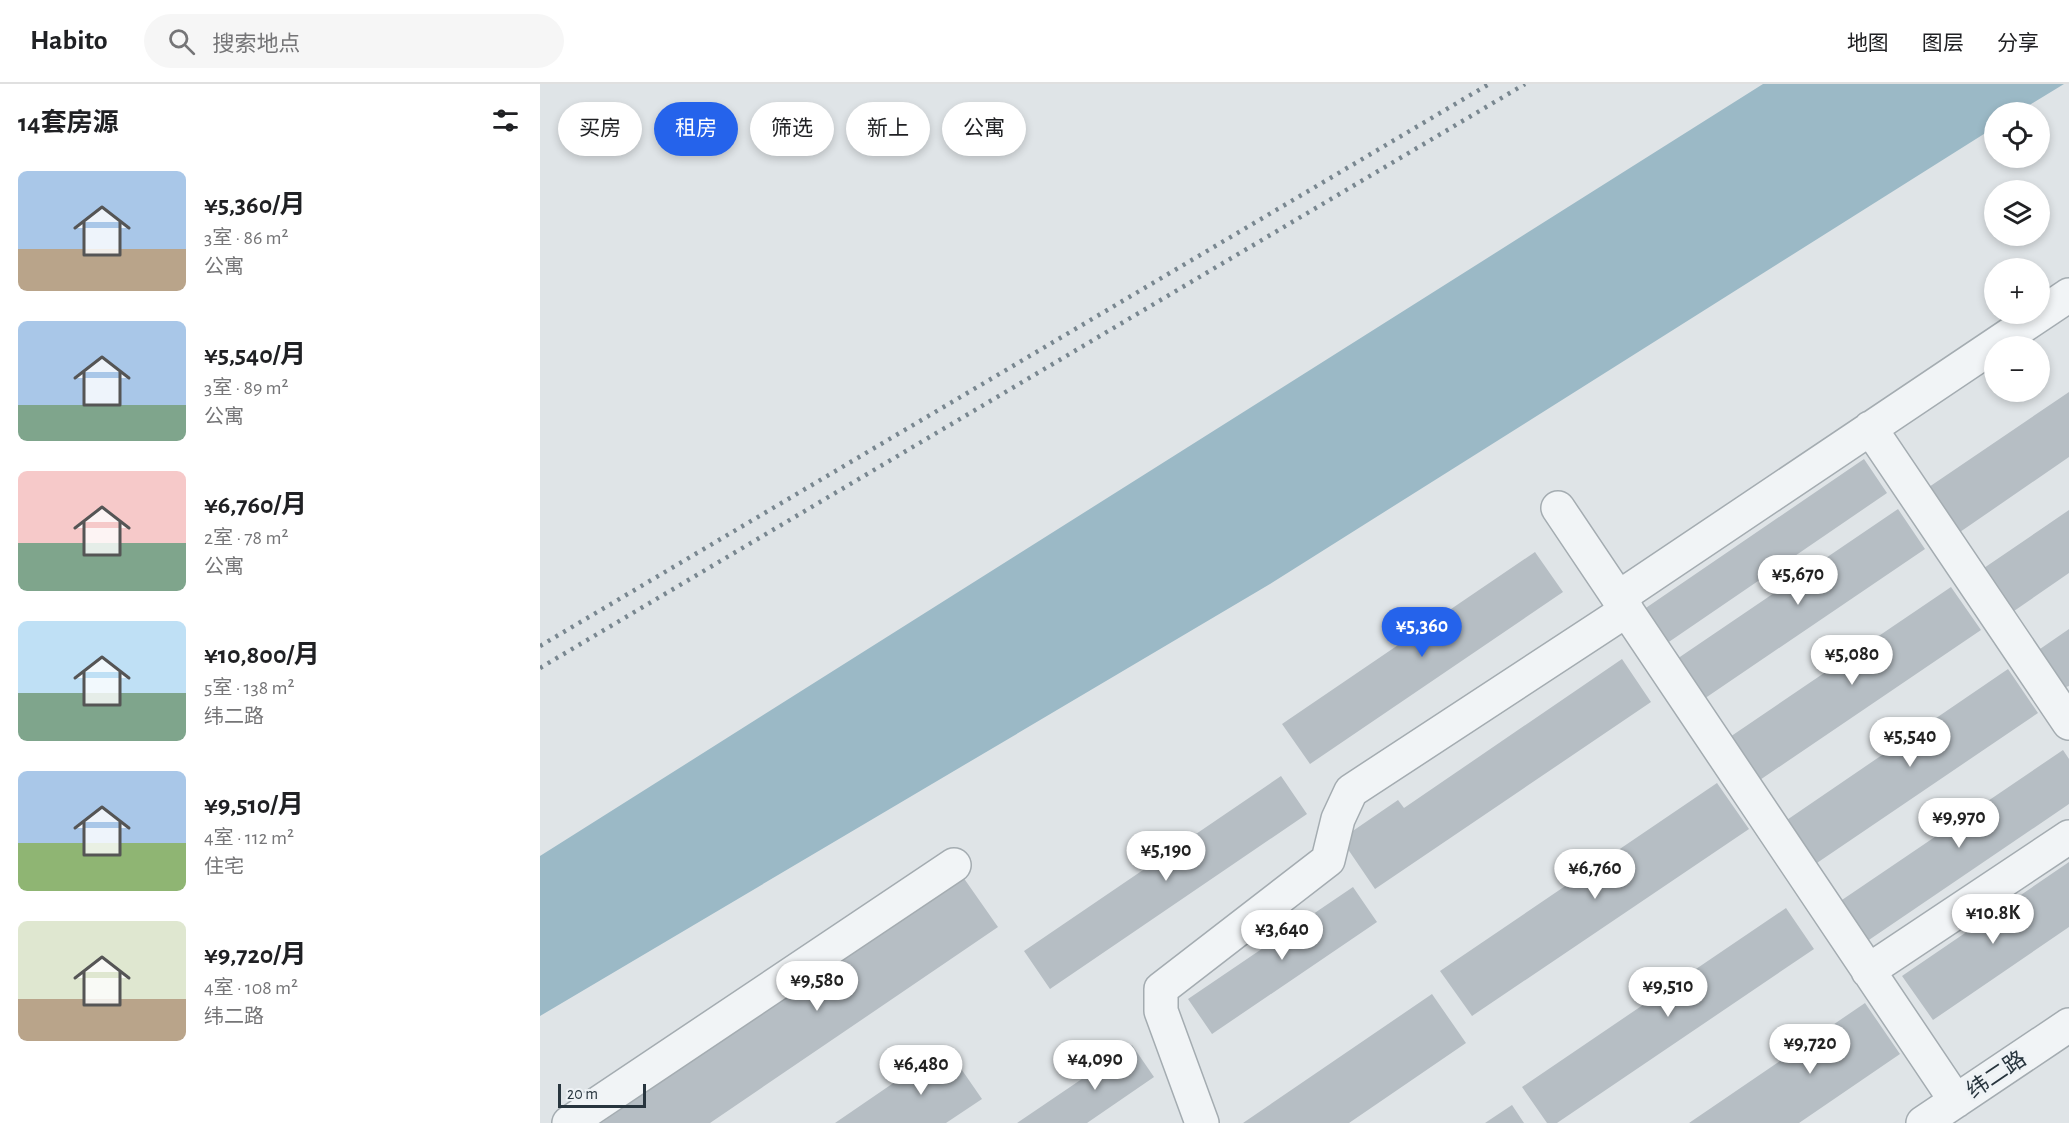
<!DOCTYPE html>
<html lang="zh">
<head>
<meta charset="utf-8">
<style>
  body { margin:0; font-family:"Alegreya Sans","Noto Sans SC",sans-serif; background:#f6f6f6; color:#202124; height:100vh; display:flex; flex-direction:column; font-size:22px; white-space:nowrap }
  * { box-sizing:border-box; margin:0 }
  p { font-size:20px; color:#757577 }
  .icon { flex:none; width:33px; height:33px; fill:none; stroke:currentColor; stroke-width:2; stroke-linecap:round; stroke-linejoin:round }
  .map { position:relative; flex:1; overflow:hidden }
  .panel { display:flex; flex-direction:column; background:#fff; width:540px }
  .panel>* { flex:none }
  .hud { position:absolute; left:18px; top:18px; width:570px; height:54px; display:flex; gap:12px }
  .controls { position:absolute; left:1444px; top:18px; display:grid; gap:12px }
  .controls a { display:grid; place-items:center; width:66px; height:66px; border-radius:50%; background:#fff; box-shadow:0 3px 9px #0003; font-size:30px }
  .scale { position:absolute; left:18px; bottom:15px; width:88px; box-sizing:border-box; padding-left:6px; border:3px solid #28353e; border-top:0; font-size:16px; line-height:21px; white-space:nowrap; color:#28353e; -webkit-text-stroke:4px #eef2f5; paint-order:stroke }
  .price { position:absolute; translate:-50% -51px; padding:0 14px; border-radius:21px; background:#fff; color:#222; font-size:20px; line-height:39px; filter:drop-shadow(0 2px 3px #0008) }
  .price::after { content:''; position:absolute; left:50%; top:36px; width:18px; height:14px; margin-left:-9px; background:inherit; clip-path:polygon(0 0,100% 0,50% 100%) }
  .price.selected { background:#2563eb; color:#fff }
  ul { padding:0; list-style:none }
  li { display:flex; align-items:center; gap:18px; height:150px; padding:0 18px }
  li span { display:grid; place-items:center; flex:none; width:168px; height:120px; border-radius:9px; color:#555 }
  li>.icon { margin-inline-start:auto }
  span .icon { width:72px; height:72px; fill:#fffc; stroke-width:1 }
  li b { font-size:26px }
  h2 { display:flex; justify-content:space-between; align-items:center; height:72px; padding:0 18px; font-size:26px }
  .tag { padding:0 21px; border-radius:27px; background:#fff; box-shadow:0 3px 9px #0003; font-size:21px; line-height:54px }
  .tag.selected { background:#2563eb; color:#fff }
  header { display:flex; align-items:center; gap:36px; box-sizing:border-box; height:84px; padding:0 30px; background:#fff; border-bottom:2px solid #e0e0e0 }
  header strong { font-size:28px }
  nav { display:flex; gap:33px; margin-inline-start:auto; font-size:21px }
  .search { width:420px; height:54px; background:#f6f6f6; display:flex; align-items:center; gap:15px; box-sizing:border-box; padding:0 21px; border-radius:33px; color:#757577; font-size:22px }
  main { display:flex; flex:1; min-height:0 }
  .map>svg:first-child { display:block }
  .water { fill:#9bb9c6 }
  .building { fill:#b6bec4 }
  .lines { fill:none; stroke-linecap:round; stroke-linejoin:round }
  .minor-casing { stroke:#a4acb1; stroke-width:36 }
  .minor { stroke:#f1f4f6; stroke-width:33 }
  .rail { stroke:#798790; stroke-width:4.5; stroke-dasharray:3 6; stroke-linecap:butt }
  .labels { text-anchor:middle; stroke-width:6; stroke-linejoin:round; paint-order:stroke }
  .street-label { font-size:22px; fill:#28353e; stroke:#eef2f5 }
</style>
</head>
<body>
<header>
<strong>Habito</strong>
<div class="search"><svg class="icon" aria-label="search" viewBox="0 0 24 24"><circle cx="10" cy="10" r="6"/><path d="M15 15l6 6"/></svg>搜索地点</div>
<nav><a>地图</a><a>图层</a><a>分享</a></nav>
</header>
<main>
<section class="panel">
<h2>14套房源<svg class="icon" aria-label="filters" viewBox="0 0 24 24"><path d="M4 7h16M4 17h16"/><circle cx="9" cy="7" r="2"/><circle cx="15" cy="17" r="2"/></svg></h2>
<ul>
<li><span style="background:linear-gradient(#a9c7e8 65%,#b9a48a 0)"><svg class="icon" aria-label="home" viewBox="0 0 24 24"><path d="M3 11l9-7 9 7M6 9v11h12V9"/></svg></span><div><b>¥5,360/月</b><p>3室 · 86 m²</p><p>公寓</p></div></li>
<li><span style="background:linear-gradient(#a9c7e8 70%,#7fa58c 0)"><svg class="icon" aria-label="home" viewBox="0 0 24 24"><path d="M3 11l9-7 9 7M6 9v11h12V9"/></svg></span><div><b>¥5,540/月</b><p>3室 · 89 m²</p><p>公寓</p></div></li>
<li><span style="background:linear-gradient(#f6c9c9 60%,#7fa58c 0)"><svg class="icon" aria-label="home" viewBox="0 0 24 24"><path d="M3 11l9-7 9 7M6 9v11h12V9"/></svg></span><div><b>¥6,760/月</b><p>2室 · 78 m²</p><p>公寓</p></div></li>
<li><span style="background:linear-gradient(#bfe0f5 60%,#7fa58c 0)"><svg class="icon" aria-label="home" viewBox="0 0 24 24"><path d="M3 11l9-7 9 7M6 9v11h12V9"/></svg></span><div><b>¥10,800/月</b><p>5室 · 138 m²</p><p>纬二路</p></div></li>
<li><span style="background:linear-gradient(#a9c7e8 60%,#8fb573 0)"><svg class="icon" aria-label="home" viewBox="0 0 24 24"><path d="M3 11l9-7 9 7M6 9v11h12V9"/></svg></span><div><b>¥9,510/月</b><p>4室 · 112 m²</p><p>住宅</p></div></li>
<li><span style="background:linear-gradient(#dfe7d0 65%,#b9a48a 0)"><svg class="icon" aria-label="home" viewBox="0 0 24 24"><path d="M3 11l9-7 9 7M6 9v11h12V9"/></svg></span><div><b>¥9,720/月</b><p>4室 · 108 m²</p><p>纬二路</p></div></li>
</ul>
</section>
<div class="map">
<svg width="1529" height="1039" viewBox="0 0 1529 1039">
  <rect width="100%" height="100%" fill="#dfe4e7"/>
  <!-- water -->
  <path class="water" d="M1223,0H1524L1478,28H1455V43L730,500L0,932V772Z"/>
  <!-- building -->
  <path class="building" d="M1529,308V373L1420,448L1389,403Z
    M1324,375L1347,409L1120,564L1097,530Z
    M1358,425L1385,465L1158,619L1131,579Z
    M1529,426V489L1474,527L1444,484Z
    M995,468L1023,508L770,680L742,640Z
    M1411,503L1441,546L1214,700L1184,657Z
    M1529,545V602L1526,603L1500,565Z
    M1082,575L1111,618L835,805L801,755L858,716L864,724Z
    M1468,585L1498,629L1271,783L1241,740Z
    M1523,666L1529,675V720L1323,860L1296,820Z
    M741,692L767,730L510,905L484,867Z
    M1177,699L1209,745L932,932L900,887Z
    M1529,778V843L1393,936L1362,892Z
    M423,793L458,843L170,1039H61Z
    M813,803L837,838L672,950L648,915Z
    M1246,824L1274,865L1017,1039H1007L982,1003Z
    M892,910L926,959L809,1039H703Z
    M1325,919L1360,970L1259,1039H1149Z
    M592,961L614,993L547,1039H477Z
    M406,963L442,1015L406,1039H295Z
    M972,1021L984,1039H945Z"/>
  <g class="lines">
    <defs>
      <path id="minor" d="M1330,344L1529,639
        M1018,424L1416,1017
        M1078,514L1529,211
        M1328,887L1529,753
        M29,1039L414,781
        M662,1039L621,927V905L788,776L798,735L811,707L1087,526
        M1383,1039L1529,941"/>
    </defs>
    <!-- minor casing -->
    <use href="#minor" class="minor-casing"/>
    <!-- minor -->
    <use href="#minor" class="minor"/>
    <!-- rail -->
    <path class="rail" d="M0,562L949,0
      M0,584L985,0"/>
  </g>
  <g class="labels">
    <!-- street labels -->
    <g class="street-label">
      <text transform="translate(1456 990) rotate(-34)" y="8">纬二路</text>
    </g>
  </g>
</svg>
<div class="controls">
<a><svg class="icon" aria-label="locate" viewBox="0 0 24 24"><circle cx="12" cy="12" r="6"/><path d="M12 2v4M12 18v4M2 12h4M18 12h4"/></svg></a>
<a><svg class="icon" aria-label="layers" viewBox="0 0 24 24"><path d="M12 4l9 5-9 5-9-5zM3 14l9 5 9-5"/></svg></a>
<a>+</a>
<a>−</a>
</div>
<div class="scale">20 m</div>
<b class="price" style="left:1258px;top:522px">¥5,670</b>
<b class="price selected" style="left:882px;top:574px">¥5,360</b>
<b class="price" style="left:1312px;top:602px">¥5,080</b>
<b class="price" style="left:1370px;top:684px">¥5,540</b>
<b class="price" style="left:1419px;top:765px">¥9,970</b>
<b class="price" style="left:626px;top:798px">¥5,190</b>
<b class="price" style="left:1055px;top:816px">¥6,760</b>
<b class="price" style="left:1453px;top:861px">¥10.8K</b>
<b class="price" style="left:742px;top:877px">¥3,640</b>
<b class="price" style="left:277px;top:928px">¥9,580</b>
<b class="price" style="left:1128px;top:934px">¥9,510</b>
<b class="price" style="left:1270px;top:991px">¥9,720</b>
<b class="price" style="left:555px;top:1007px">¥4,090</b>
<b class="price" style="left:381px;top:1012px">¥6,480</b>
<div class="hud">
<a class="tag">买房</a>
<a class="tag selected">租房</a>
<a class="tag">筛选</a>
<a class="tag">新上</a>
<a class="tag">公寓</a>
</div>
</div>
</main>
</body>
</html>
